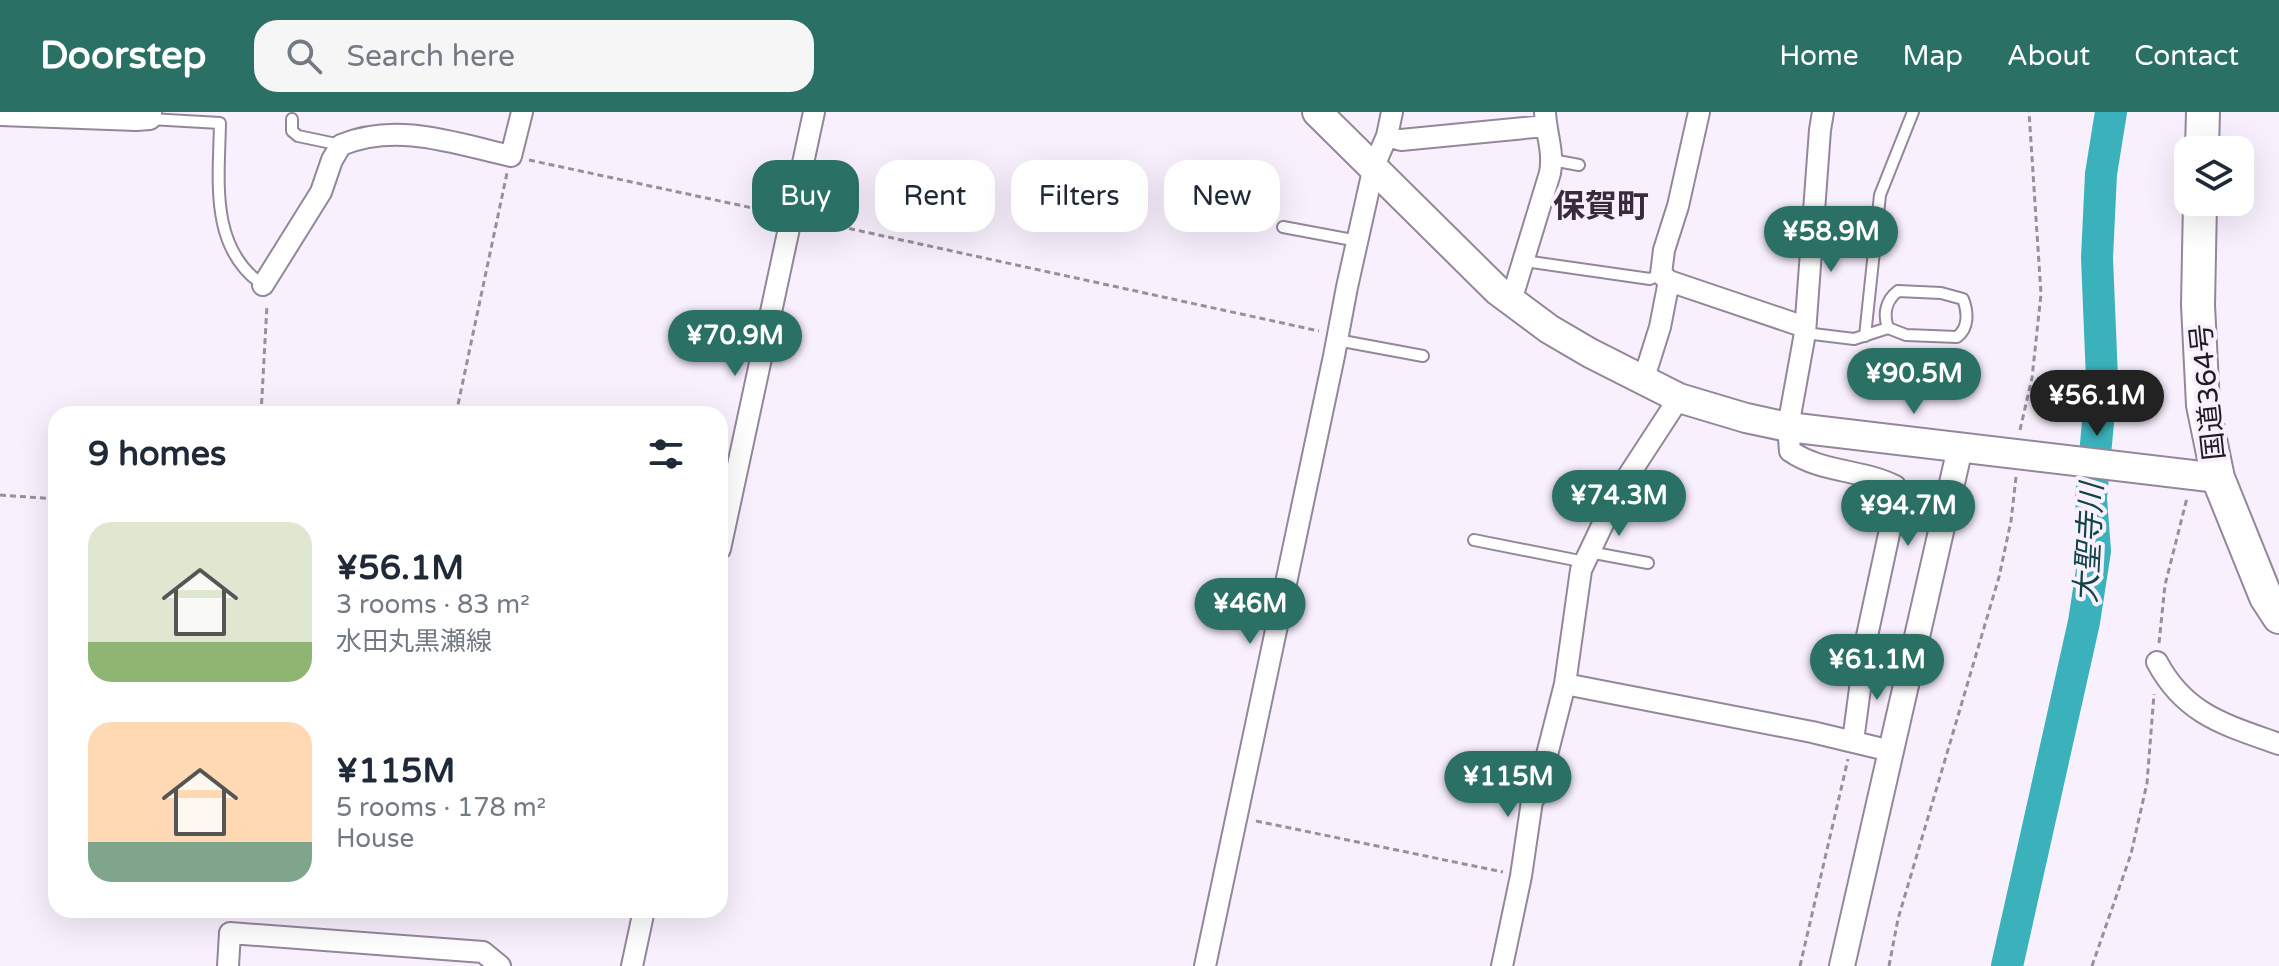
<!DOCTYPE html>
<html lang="en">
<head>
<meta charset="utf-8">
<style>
  body { margin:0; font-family:"Varela Round","Noto Sans JP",sans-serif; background:#f6f6f7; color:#1f2937; height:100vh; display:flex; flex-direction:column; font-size:30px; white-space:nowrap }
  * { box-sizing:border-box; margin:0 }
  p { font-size:26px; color:#747a83 }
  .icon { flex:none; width:44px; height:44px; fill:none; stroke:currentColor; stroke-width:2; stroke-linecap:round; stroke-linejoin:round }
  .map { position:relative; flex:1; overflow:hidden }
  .side { position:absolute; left:48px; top:294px; width:680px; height:512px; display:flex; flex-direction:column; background:#fff; border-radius:24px; box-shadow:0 8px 32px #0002 }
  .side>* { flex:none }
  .hud { position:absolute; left:752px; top:48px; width:760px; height:72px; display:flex; gap:16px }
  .buttons { position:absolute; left:2174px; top:24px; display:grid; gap:16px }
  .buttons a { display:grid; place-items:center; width:80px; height:80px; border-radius:16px; background:#fff; box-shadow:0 8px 32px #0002; font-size:40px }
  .price { position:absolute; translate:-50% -68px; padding:0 18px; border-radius:28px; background:#2a7064; color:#fff; font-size:26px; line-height:52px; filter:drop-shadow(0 2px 4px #0008) }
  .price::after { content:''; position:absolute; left:50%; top:48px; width:24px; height:18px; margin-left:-12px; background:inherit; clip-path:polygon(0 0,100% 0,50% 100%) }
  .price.selected { background:#222; color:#fff }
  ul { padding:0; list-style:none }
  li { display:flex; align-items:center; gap:24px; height:200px; padding:0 40px }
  li span { display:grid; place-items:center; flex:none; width:224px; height:160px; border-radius:24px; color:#555 }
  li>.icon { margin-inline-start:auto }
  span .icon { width:96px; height:96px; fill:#fffc; stroke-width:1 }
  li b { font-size:34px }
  h2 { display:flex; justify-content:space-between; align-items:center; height:96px; padding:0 40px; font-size:34px }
  .pill { padding:0 28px; border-radius:24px; background:#fff; box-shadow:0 8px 32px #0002; font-size:28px; line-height:72px }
  .pill.selected { background:#2a7064; color:#fff }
  header { display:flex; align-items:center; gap:48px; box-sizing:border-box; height:112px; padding:0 40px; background:#2a7064; color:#fff }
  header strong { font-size:38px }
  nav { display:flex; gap:44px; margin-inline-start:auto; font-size:28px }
  .search { width:560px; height:72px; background:#f6f6f7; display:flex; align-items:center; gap:20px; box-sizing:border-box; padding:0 28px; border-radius:24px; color:#747a83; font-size:30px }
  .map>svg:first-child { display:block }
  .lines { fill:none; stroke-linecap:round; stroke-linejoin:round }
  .river { stroke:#3bb2bb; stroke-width:32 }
  .service-casing { stroke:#95869b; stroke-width:14 }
  .minor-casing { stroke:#95869b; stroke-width:24 }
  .tertiary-casing { stroke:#95869b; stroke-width:28 }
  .secondary-casing { stroke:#95869b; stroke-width:32 }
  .trunk-casing { stroke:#95869b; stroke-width:36 }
  .path { stroke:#98919c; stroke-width:3; stroke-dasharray:6 4; stroke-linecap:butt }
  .service { stroke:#fff; stroke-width:10 }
  .minor { stroke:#fff; stroke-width:20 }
  .tertiary { stroke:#fff; stroke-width:24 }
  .secondary { stroke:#fff; stroke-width:28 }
  .trunk { stroke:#fff; stroke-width:32 }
  .labels { text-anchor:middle; stroke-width:8; stroke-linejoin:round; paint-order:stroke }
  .street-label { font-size:28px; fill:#211c24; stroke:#f9f0fe }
  .water-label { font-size:30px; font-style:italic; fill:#104449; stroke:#f9f0fe }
  .quarter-label { font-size:32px; font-weight:bold; fill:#372b3c; stroke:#f9f0fe }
</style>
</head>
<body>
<header>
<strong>Doorstep</strong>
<div class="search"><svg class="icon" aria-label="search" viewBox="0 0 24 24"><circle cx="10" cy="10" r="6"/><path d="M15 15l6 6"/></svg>Search here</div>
<nav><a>Home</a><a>Map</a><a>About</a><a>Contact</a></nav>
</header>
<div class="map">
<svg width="2279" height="854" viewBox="0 0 2279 854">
  <rect width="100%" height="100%" fill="#f9f0fe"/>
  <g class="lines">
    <!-- river -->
    <path class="river" d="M2007,854L2084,510L2095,439L2091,386L2102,267L2097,146L2101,62L2111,0"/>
    <defs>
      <path id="service" d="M150,7L220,11C219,69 209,136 263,173
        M292,7V19L298,24L341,33
        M1552,48L1579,53
        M1283,115L1358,129
        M1524,149L1650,167L1661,162
        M1805,221L1854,227L1888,216L1906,223L1957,225C1969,216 1968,200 1963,187L1941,181L1898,179C1886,188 1883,202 1888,216
        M1865,224L1880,83L1913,0
        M1337,228L1423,244
        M1474,428L1585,450
        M1589,440L1648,451"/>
      <path id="minor" d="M1823,0L1820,18L1805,221L1788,315L1790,339C1822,361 1861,357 1895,374L1897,385L1867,524L1853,629
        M0,3L136,8L150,7L151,0
        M1387,24L1401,28L1545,14
        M1669,169L1805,215
        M263,173L321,80L332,48L341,33C397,10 454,31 511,44L522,0
        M1511,189L1550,61C1554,39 1546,22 1545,0
        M1643,269L1660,215L1669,169L1661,162L1664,138L1678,94L1699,0
        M720,437L814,0
        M2157,550C2185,603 2226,613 2279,632
        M1565,572L1812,620L1891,639
        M228,854L230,821L483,840L500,854
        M632,854L644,798
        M1205,854L1334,244L1347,175L1374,54L1387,24L1392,0
        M1502,854L1521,764L1532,689L1537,682L1565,572L1581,458L1619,378L1679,286"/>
      <path id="tertiary" d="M1842,854L1960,336"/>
      <path id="secondary" d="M1317,0L1498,179L1549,217L1590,241L1679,286L1746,306L1788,315L2218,366"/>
      <path id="trunk" d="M2202,38L2203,0
        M2200,90L2198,193L2203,293L2218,366L2266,485L2279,505"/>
    </defs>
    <!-- service casing -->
    <use href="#service" class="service-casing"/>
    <!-- minor casing -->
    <use href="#minor" class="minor-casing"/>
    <!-- tertiary casing -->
    <use href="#tertiary" class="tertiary-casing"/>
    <!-- secondary casing -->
    <use href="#secondary" class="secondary-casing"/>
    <!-- trunk casing -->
    <use href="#trunk" class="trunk-casing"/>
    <!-- path -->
    <path class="path" d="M529,48L776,101
      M810,108L1319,219
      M261,302L267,193
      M456,302L507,61
      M2020,318L2032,266L2041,182L2029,0
      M0,383L56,387
      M2159,531L2165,473L2187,386
      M1256,709L1503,760
      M1800,854L1848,647
      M1889,854L1898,807L1999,465L2011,409L2016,365
      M2092,854L2131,742L2147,671L2154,582"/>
    <!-- service -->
    <use href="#service" class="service"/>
    <!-- minor -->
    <use href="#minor" class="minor"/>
    <!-- tertiary -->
    <use href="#tertiary" class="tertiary"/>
    <!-- secondary -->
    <use href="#secondary" class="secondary"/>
    <!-- trunk -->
    <use href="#trunk" class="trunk"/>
  </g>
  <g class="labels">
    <!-- street labels -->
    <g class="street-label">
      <text transform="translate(2207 280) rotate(-96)" y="10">国道364号</text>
    </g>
    <!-- water labels -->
    <g class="water-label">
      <text transform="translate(2089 431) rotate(-87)" y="10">大聖寺川</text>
    </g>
    <!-- quarter labels -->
    <g class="quarter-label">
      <text x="1601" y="105">保賀町</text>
    </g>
  </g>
</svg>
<div class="buttons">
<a><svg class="icon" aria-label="layers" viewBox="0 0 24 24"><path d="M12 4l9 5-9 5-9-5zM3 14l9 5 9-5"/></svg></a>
</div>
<b class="price" style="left:1831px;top:162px">¥58.9M</b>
<b class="price" style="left:735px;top:266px">¥70.9M</b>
<b class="price" style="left:1914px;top:304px">¥90.5M</b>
<b class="price selected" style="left:2097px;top:326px">¥56.1M</b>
<b class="price" style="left:1619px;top:426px">¥74.3M</b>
<b class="price" style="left:1908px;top:436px">¥94.7M</b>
<b class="price" style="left:1250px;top:534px">¥46M</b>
<b class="price" style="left:1877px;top:590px">¥61.1M</b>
<b class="price" style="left:1508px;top:707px">¥115M</b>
<div class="hud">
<a class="pill selected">Buy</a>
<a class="pill">Rent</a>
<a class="pill">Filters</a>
<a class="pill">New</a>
</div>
<section class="side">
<h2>9 homes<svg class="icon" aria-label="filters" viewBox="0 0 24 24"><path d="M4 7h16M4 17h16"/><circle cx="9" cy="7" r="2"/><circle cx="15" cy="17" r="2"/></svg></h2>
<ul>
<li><span style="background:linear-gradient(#dfe7d0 75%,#8fb573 0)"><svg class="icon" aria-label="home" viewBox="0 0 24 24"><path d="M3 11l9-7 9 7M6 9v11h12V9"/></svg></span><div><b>¥56.1M</b><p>3 rooms · 83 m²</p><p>水田丸黒瀬線</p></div></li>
<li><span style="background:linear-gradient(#ffd9b3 75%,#7fa58c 0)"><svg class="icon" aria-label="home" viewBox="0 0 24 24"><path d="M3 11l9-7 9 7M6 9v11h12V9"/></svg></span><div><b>¥115M</b><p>5 rooms · 178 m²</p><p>House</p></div></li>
</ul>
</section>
</div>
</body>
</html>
